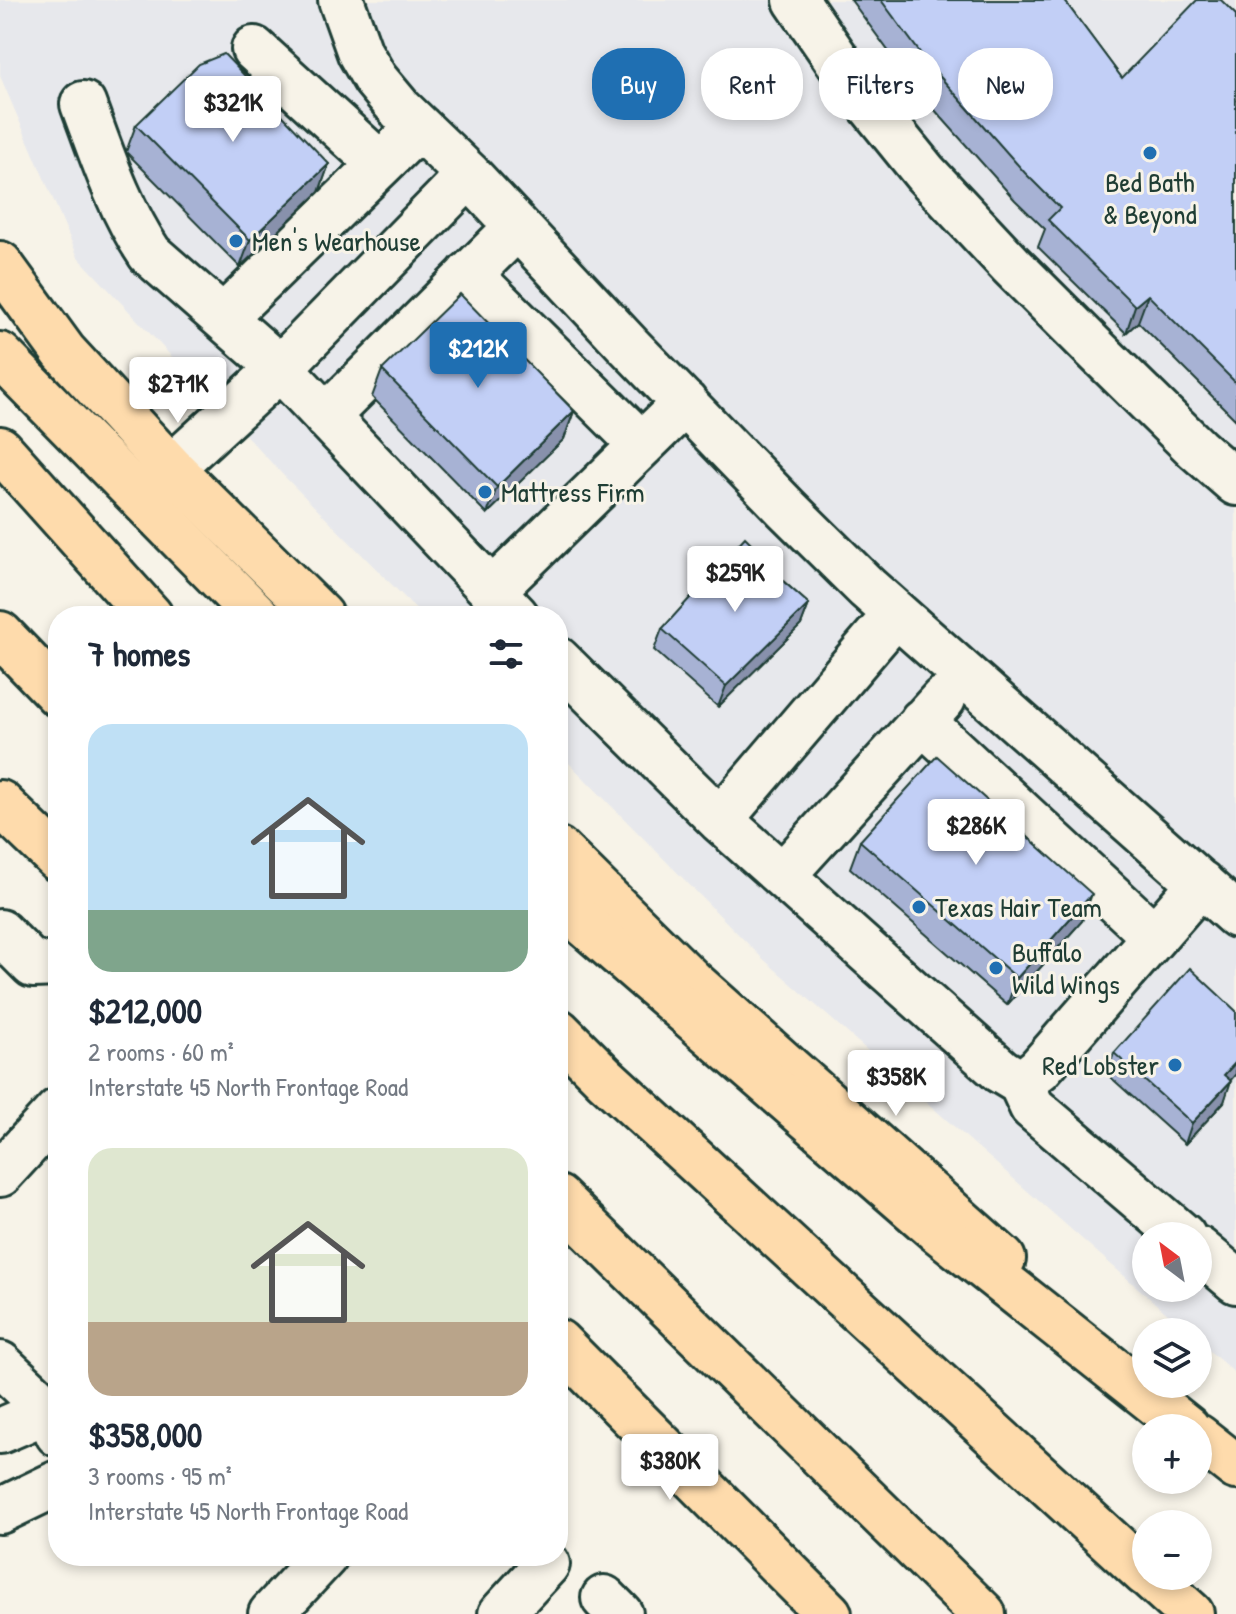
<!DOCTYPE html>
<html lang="en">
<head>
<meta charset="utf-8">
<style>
  body { margin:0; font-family:"Patrick Hand",sans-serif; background:#f6f6f7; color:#1f2937; height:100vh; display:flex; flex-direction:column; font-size:30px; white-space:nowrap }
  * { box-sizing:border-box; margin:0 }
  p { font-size:26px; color:#747a83 }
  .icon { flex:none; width:44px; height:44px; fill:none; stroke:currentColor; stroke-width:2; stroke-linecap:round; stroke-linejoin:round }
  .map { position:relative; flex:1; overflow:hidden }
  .sheet { position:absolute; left:48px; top:606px; width:520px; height:960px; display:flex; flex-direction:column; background:#fff; border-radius:32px; box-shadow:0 4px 12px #0003 }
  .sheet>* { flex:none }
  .banner { position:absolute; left:592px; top:48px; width:524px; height:72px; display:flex; gap:16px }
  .needle { width:52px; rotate:328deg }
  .fabs { position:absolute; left:1132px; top:1222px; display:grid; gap:16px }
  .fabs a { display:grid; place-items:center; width:80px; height:80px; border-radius:50%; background:#fff; box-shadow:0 4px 12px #0003; font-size:40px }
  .price { position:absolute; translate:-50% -68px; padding:0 18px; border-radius:8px; background:#fff; color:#222; font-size:26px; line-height:52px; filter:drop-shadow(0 2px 4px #0008) }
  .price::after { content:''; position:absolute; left:50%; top:48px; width:24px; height:18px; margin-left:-12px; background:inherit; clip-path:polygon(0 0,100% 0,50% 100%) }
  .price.selected { background:#1f6fb2; color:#fff }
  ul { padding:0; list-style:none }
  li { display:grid; align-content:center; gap:16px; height:424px; padding:0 40px }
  li span { display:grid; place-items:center; height:248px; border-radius:24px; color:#555 }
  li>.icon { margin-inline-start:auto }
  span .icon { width:144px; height:144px; fill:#fffc; stroke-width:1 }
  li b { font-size:34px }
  h2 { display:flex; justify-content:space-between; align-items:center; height:96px; padding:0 40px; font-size:34px }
  .pill { padding:0 28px; border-radius:32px; background:#fff; box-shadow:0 4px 12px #0003; font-size:28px; line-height:72px }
  .pill.selected { background:#1f6fb2; color:#fff }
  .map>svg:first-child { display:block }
  .built { fill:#e7e8ec; fill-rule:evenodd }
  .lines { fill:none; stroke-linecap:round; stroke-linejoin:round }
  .minor-casing { stroke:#1f3d34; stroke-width:50 }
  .major-casing { stroke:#1f3d34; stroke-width:50 }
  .highway-casing { stroke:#1f3d34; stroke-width:50 }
  .minor { stroke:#f7f3e8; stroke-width:44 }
  .major { stroke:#fedbac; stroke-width:44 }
  .highway { stroke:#fedbac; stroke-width:44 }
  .wall { fill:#a7b2d4; stroke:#1f3d34; stroke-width:2 }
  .shaded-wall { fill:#8891ac; stroke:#1f3d34; stroke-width:2 }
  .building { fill:#c2cff6; stroke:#1f3d34; stroke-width:2 }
  .poi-dot { fill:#1f6fb2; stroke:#f7f3e8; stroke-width:3 }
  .labels { text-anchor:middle; stroke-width:6; stroke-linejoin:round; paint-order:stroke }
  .poi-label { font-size:28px; fill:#1f3d34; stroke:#f7f3e8; text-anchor:start }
</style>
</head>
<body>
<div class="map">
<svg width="1236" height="1614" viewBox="0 0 1236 1614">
  <rect width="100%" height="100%" fill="#f7f3e8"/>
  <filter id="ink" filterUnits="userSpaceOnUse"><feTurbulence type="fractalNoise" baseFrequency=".0125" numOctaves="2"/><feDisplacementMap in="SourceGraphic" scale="16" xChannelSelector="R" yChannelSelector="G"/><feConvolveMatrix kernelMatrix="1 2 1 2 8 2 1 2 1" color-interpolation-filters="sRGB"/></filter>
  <g filter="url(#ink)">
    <!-- built -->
    <path class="built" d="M0,0H1236V1374L1198,1341V1332H1188L761,957L558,752V616H423L283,475L78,257L0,76ZM1146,1236H1198V1288H1146Z"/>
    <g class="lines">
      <defs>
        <path id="minor" d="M341,0L360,53L375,79L400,109L469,175L629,346L786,508L867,588L1236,915
          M796,0L857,89L925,173L1011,265L1092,346L1197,449L1236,483
          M254,49L380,164
          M83,104C102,155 119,208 150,254L280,368L516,616
          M469,274L642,445
          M223,318L419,127
          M326,417L517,227
          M171,468L280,368L469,175
          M492,591L685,403
          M558,660L720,820L1001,1071L1021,1083L1039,1069L1201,883
          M922,721L1154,936
          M720,820L896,614
          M783,875L943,699
          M0,932L33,965L58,964
          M1021,1083L1032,1107L1183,1236
          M0,1174L58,1111
          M1198,1249L1236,1281
          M0,1364L49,1410L58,1434
          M0,1431L58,1406
          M0,1511L58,1483
          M604,1598L620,1614
          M271,1614L325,1556
          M501,1614L547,1564L538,1556"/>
        <path id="major" d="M0,264L64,352L171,468L321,616
          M0,803L58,859
          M558,850L692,982L1003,1259
          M558,1342L829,1614"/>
        <path id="highway" d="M0,355L257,616
          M0,449L150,616
          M0,634L58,694
          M558,901L937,1230L1187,1428
          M558,1031L605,1078L1146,1574
          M558,1198L983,1614
          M1198,1437L1236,1467
          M1149,1576L1191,1614"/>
      </defs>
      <!-- minor casing -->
      <use href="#minor" class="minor-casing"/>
      <!-- major casing -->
      <use href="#major" class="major-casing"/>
      <!-- highway casing -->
      <use href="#highway" class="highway-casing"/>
      <!-- minor -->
      <use href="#minor" class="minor"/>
      <!-- major -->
      <use href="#major" class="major"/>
      <!-- highway -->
      <use href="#highway" class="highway"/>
    </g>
    <!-- wall -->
    <path class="wall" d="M851,0H1064L1122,78L1236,15V420L1138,322L1126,333L1038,247L1045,229L1015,200L917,90Z
      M136,125L329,164L319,192L240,267L126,152Z
      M382,370L574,411L564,439L487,514L372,397Z
      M765,557L763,563L809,604L801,625L718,707L654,650L662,629Z
      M860,841L1082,921L1007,1005L850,868Z
      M1114,1053L1230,1080L1224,1102L1185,1144L1107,1074Z"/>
    <!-- shaded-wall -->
    <path class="shaded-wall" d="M329,164L319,192L240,267L250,240Z
      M1148,295L1138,322L1126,333L1135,306Z
      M574,411L564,439L487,514L497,487Z
      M809,604L801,625L718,707L726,686Z
      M1092,894L1082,921L1007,1005L1017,978Z
      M1236,1062V1074L1217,1096L1224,1075Z
      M1231,1081L1224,1102L1185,1144L1192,1123Z"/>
    <!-- building -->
    <path class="building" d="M881,0H1064L1122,78L1197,0H1221L1236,15V383L1148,295L1135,306L1048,220L1060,208L1025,173L927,62Z
      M224,54L329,164L250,240L136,125L199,64Z
      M460,294L574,411L497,487L382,370Z
      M745,537L765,557L761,562L809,604L726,686L662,629Z
      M937,756L1092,894L1017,978L860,841Z
      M1190,968L1236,1011V1062L1224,1075L1231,1081L1192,1123L1114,1053Z"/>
  </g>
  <!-- markers -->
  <g class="poi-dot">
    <circle cx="1150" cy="153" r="8"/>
    <circle cx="236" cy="241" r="8"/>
    <circle cx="485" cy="492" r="8"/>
    <circle cx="919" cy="907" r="8"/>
    <circle cx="996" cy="968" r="8"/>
    <circle cx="1175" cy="1065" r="8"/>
  </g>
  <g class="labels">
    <!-- poi labels -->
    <g class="poi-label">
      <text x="1150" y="192" text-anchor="middle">Bed Bath<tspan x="1150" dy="32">&amp; Beyond</tspan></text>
      <text x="252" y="251">Men's Wearhouse</text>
      <text x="501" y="502">Mattress Firm</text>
      <text x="935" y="917">Texas Hair Team</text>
      <text x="1012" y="962">Buffalo<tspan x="1012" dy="32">Wild Wings</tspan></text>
      <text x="1159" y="1075" text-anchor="end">Red Lobster</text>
    </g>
  </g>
</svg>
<div class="fabs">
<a><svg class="needle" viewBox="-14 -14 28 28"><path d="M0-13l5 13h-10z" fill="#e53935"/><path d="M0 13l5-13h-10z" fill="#747a83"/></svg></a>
<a><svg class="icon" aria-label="layers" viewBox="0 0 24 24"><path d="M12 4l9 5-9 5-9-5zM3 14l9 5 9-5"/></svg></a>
<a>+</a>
<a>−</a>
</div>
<b class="price" style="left:233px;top:144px">$321K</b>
<b class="price selected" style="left:478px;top:390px">$212K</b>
<b class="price" style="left:178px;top:425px">$271K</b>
<b class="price" style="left:735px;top:614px">$259K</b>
<b class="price" style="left:976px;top:867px">$286K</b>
<b class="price" style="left:896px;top:1118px">$358K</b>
<b class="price" style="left:670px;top:1502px">$380K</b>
<div class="banner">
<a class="pill selected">Buy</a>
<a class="pill">Rent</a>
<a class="pill">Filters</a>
<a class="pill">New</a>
</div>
<section class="sheet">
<h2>7 homes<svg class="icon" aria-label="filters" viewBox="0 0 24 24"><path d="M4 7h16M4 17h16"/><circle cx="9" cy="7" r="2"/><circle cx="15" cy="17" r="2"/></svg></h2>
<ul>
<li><span style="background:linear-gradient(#bfe0f5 75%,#7fa58c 0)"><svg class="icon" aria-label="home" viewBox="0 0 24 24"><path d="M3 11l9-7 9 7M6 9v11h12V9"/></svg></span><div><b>$212,000</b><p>2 rooms · 60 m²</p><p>Interstate 45 North Frontage Road</p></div></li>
<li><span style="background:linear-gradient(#dfe7d0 70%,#b9a48a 0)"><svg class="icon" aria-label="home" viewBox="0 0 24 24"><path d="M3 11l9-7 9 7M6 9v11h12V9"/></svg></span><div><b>$358,000</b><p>3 rooms · 95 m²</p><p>Interstate 45 North Frontage Road</p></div></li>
</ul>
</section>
</div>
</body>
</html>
